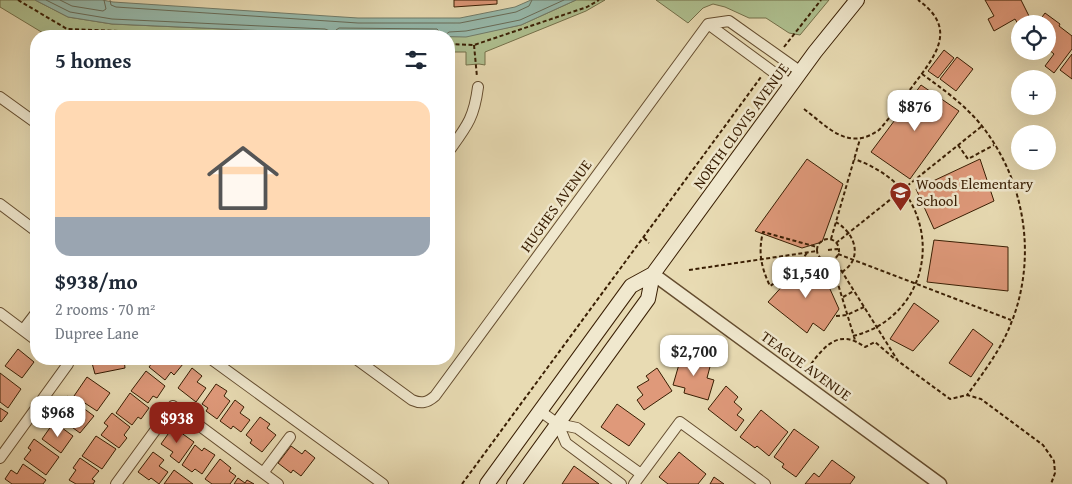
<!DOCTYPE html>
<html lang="en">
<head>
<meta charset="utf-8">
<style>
  body { margin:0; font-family:"Gentium Book Plus",serif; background:#f6f6f7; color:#1f2937; height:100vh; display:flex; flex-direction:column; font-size:19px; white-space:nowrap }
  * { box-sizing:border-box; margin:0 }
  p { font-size:16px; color:#747a83 }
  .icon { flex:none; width:28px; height:28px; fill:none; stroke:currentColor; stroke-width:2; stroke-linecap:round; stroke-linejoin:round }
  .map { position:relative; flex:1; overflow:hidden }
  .side { position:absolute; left:30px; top:30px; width:425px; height:335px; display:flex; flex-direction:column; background:#fff; border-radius:20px; box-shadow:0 5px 20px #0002 }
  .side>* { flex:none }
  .fabs { position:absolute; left:1011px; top:15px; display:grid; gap:10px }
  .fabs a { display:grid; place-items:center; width:45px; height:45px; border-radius:50%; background:#fff; box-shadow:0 5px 20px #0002; font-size:25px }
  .price { position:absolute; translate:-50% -42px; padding:0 11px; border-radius:10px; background:#fff; color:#222; font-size:16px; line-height:32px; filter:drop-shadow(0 1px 2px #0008) }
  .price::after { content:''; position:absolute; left:50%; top:30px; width:15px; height:11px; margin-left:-8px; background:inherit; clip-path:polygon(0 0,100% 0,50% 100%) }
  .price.selected { background:#8f2418; color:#fff }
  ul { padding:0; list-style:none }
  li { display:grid; align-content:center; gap:10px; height:265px; padding:0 25px }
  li+li { border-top:1px solid #e0e1e3 }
  li span { display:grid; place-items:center; height:155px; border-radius:15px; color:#555 }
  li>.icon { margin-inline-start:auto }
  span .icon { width:90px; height:90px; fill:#fffc; stroke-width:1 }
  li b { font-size:21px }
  h2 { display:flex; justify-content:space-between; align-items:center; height:60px; padding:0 25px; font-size:21px }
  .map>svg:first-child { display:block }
  .green { fill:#afc191; stroke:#74704a }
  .water { fill:#97bbae; stroke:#717c6a }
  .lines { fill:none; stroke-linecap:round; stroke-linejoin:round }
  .shore { stroke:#686c58; stroke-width:1 }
  .building { fill:#df997a; stroke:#391e03 }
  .minor-casing { stroke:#654d2f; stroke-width:12 }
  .tertiary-casing { stroke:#654d2f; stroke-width:15 }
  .secondary-casing { stroke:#391e03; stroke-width:16 }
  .path { stroke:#391e03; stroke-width:2; stroke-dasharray:4 2.5; stroke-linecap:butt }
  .minor { stroke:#f0e8ce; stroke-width:10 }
  .tertiary { stroke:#f0e8ce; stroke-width:12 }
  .secondary { stroke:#f0e8ce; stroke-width:14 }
  .labels { text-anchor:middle; stroke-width:5; stroke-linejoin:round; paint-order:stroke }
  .street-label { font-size:15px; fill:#391e03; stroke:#f0e8ce }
  .poi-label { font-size:15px; fill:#391e03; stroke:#f0e8ce; text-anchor:start }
</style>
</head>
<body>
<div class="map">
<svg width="1072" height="484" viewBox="0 0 1072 484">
  <rect width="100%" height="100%" fill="#e8dbb3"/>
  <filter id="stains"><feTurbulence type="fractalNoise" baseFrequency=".004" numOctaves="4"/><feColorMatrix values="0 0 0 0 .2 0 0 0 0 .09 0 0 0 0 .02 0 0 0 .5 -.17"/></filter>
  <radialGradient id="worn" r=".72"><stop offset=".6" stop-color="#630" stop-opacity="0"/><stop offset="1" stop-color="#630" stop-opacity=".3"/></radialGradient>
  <!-- green -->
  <path class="green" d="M0,0H35L68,17L112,24L358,35L443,36H48L0,7Z
    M576,0H605L586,11L485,52V65L479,64L466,65V52H449V36H466L521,25Z
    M656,0H829L800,35L789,33L766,18H749L725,7L713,4L703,8L688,23Z"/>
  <!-- water -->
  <path class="water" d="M35,0H102L113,2L358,18H460L515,7L531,0H576L521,25L466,37L358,35L112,24L68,17Z"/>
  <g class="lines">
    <!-- shore -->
    <path class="shore" d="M46,0L70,12L112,19L325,29L330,31L331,36
      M60,0L72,6L103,11L106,9L104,0
      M110,0L111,5L116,7L358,23H460L516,12L529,6L532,0
      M337,36L336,30L339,28L437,29L439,31L438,36
      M444,36L449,32L466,31L520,20L564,0"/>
  </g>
  <!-- building -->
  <path class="building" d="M454,0H497V4L454,7Z
    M985,0H1021L1030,18L1018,24L1015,19L994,31L988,19L994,16Z
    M1045,13L1060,24L1059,26L1072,36V49L1054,73L1045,66L1054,54L1048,49V24H1037Z
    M944,50L954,58L938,78L928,71Z
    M1072,54V79L1060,70Z
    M957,57L973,69L956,91L940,79Z
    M921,85L959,111L910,179L871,152Z
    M807,159L843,184L822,242L802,248L755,231Z
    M980,159L994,201L934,229L916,189Z
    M934,240L1008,247V291L927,282Z
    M804,262L825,278L839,309L824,331L813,323L807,333L768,302Z
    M914,303L939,321L913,351L890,339Z
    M973,329L993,344L971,377L949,363Z
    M18,349L34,362L22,378L5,366Z
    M682,354L711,363L707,378L714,380L708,400L684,393L685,388L673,385Z
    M96,359H124L125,368L95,374L92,363L97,362Z
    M155,359H177L183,364L174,375L171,372L165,380L149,367Z
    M192,368L202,376L197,382L206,388L196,402L178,388Z
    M657,368L672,391L644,410L637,400L643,395L637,387L649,380L646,376Z
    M146,371L165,386L157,398L153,396L148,403L131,391Z
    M0,373L21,389L8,408L0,402Z
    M87,377L110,393L97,411L74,396Z
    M216,384L227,391L224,396L230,401L217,419L206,411L208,408L202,404Z
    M726,386L738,397L734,402L742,409L737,415L744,420L736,431L708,409Z
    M130,393L149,408L141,419L138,417L132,425L116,413Z
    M67,396L94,416L80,433L58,417L65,408L60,406Z
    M235,400L244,407L240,413L250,420L241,432L233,426L231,429L220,421Z
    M617,404L645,424L629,446L601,427Z
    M0,408L8,413L1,422L0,421Z
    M761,410L788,432L769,456L757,446L755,448L740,437Z
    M112,413L130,427L124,435L127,438L119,448L101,435L108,426L104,423Z
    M260,417L270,424L267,428L276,435L262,452L250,443L252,440L246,435Z
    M54,422L73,436L61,453L42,439Z
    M173,427L194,442L179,463L170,456L173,452L161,444Z
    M794,429L819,447L796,477L782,467L784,464L774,457Z
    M96,436L116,449L102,469L82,456Z
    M34,439L59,457L46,475L24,459L31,450L28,448Z
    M195,445L202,451L204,448L215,455L202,474L195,469L192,472L182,465Z
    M291,446L302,454L305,450L315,458L301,476L293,470L291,473L278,463Z
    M153,452L164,460L159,466L168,472L159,484L151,478L149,480L138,472Z
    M679,452L706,474L698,484H668L659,477Z
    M80,458L99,471L92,479L95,481L93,484H76L69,480L76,470L73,468Z
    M220,459L231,468L229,471L236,476L230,484H212L205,479Z
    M832,460L855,477L850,484H805L814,473L819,477Z
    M23,464L46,480L43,484H12L5,479L11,470L17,474Z
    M574,466L599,484H562Z
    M174,470L193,484H164Z
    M714,477L724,484H710Z
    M238,478L245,483L247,480L254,484H234Z"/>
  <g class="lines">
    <defs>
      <path id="minor" d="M708,24L729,21L801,72
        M708,24L791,85
        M0,97L36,123
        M449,151C467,126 474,118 478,87
        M0,204L36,231
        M0,313L36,340
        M23,330L36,313
        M211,359L383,484
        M356,359L412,400C421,404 427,403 435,396L708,24
        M540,411L558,424
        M0,458L68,364L62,359
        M263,473L290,437
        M116,484L173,406L278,484
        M621,484L566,443L558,424L577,428L641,474
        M634,484L680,422L765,484"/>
      <path id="tertiary" d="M653,274L940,484"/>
      <path id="secondary" d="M487,484L631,286L653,274L815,52L857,0
        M514,484L648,299L653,274"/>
    </defs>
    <!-- minor casing -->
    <use href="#minor" class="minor-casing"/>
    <!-- tertiary casing -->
    <use href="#tertiary" class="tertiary-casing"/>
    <!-- secondary casing -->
    <use href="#secondary" class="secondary-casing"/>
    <!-- path -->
    <path class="path" d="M18,0L67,29L249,36
      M449,44L474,45L587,7L599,0
      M474,45L477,77
      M784,47L821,0
      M922,74C943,89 965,105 982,126C1025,181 1037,256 1012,321C1002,348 984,372 967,395
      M804,109C828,127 848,152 879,130C891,117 901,101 912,87C935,56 959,29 918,0
      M958,145L968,159L994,145
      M644,238L649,243
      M817 250a11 11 0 1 1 22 0a11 11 0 1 1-22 0Z
      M831,239L860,139
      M836,243L982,126
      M828,250L838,249
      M807,253L792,272L770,286C761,267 758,252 763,232L817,247
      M838,254L1011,320
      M834,259L898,361L950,399L967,395L981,399L1043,445L1054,461L1055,473L1051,484
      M831,261L855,340
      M689,270L817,251
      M836,275C863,264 859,236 836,222
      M843,297L854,291
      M836,316L847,315L864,307
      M853,336C915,321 941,253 909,199C897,180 875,166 854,159
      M811,364C826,344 840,329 865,347L875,342L896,360
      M462,484L761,77"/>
    <!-- minor -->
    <use href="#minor" class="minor"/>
    <!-- tertiary -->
    <use href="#tertiary" class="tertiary"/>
    <!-- secondary -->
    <use href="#secondary" class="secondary"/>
  </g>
  <!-- icons -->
  <defs>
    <symbol id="school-pin" viewBox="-11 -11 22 30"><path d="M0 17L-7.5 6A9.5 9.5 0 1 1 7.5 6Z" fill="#8f2418" stroke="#f0e8ce"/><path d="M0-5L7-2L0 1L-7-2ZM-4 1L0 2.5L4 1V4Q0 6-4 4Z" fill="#fff"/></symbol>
  </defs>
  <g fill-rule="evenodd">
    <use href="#school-pin" x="888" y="180" width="25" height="34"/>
  </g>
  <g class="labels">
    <!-- street labels -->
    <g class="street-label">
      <text transform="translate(741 126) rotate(-54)" y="5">NORTH CLOVIS AVENUE</text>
      <text transform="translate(556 206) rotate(-54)" y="5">HUGHES AVENUE</text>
      <text transform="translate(806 366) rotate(36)" y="5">TEAGUE AVENUE</text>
    </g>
    <!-- poi labels -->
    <g class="poi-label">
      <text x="916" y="189">Woods Elementary<tspan x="916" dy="17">School</tspan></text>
    </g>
  </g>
  <rect width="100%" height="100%" filter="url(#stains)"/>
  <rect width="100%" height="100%" fill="url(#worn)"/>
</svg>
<div class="fabs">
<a><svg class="icon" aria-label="locate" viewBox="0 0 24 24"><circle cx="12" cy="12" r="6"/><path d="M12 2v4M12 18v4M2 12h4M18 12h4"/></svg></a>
<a>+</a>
<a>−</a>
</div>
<b class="price" style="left:915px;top:132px">$876</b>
<b class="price" style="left:806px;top:299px">$1,540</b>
<b class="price" style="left:694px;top:377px">$2,700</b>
<b class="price" style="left:58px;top:438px">$968</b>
<b class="price selected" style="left:177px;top:444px">$938</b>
<section class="side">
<h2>5 homes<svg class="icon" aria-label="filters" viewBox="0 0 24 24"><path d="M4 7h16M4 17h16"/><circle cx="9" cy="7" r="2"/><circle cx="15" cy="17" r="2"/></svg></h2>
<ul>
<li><span style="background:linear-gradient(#ffd9b3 75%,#9aa5b1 0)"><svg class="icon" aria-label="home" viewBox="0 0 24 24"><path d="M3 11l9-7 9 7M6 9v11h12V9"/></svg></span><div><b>$938/mo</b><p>2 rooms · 70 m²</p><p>Dupree Lane</p></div></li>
</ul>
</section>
</div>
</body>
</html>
